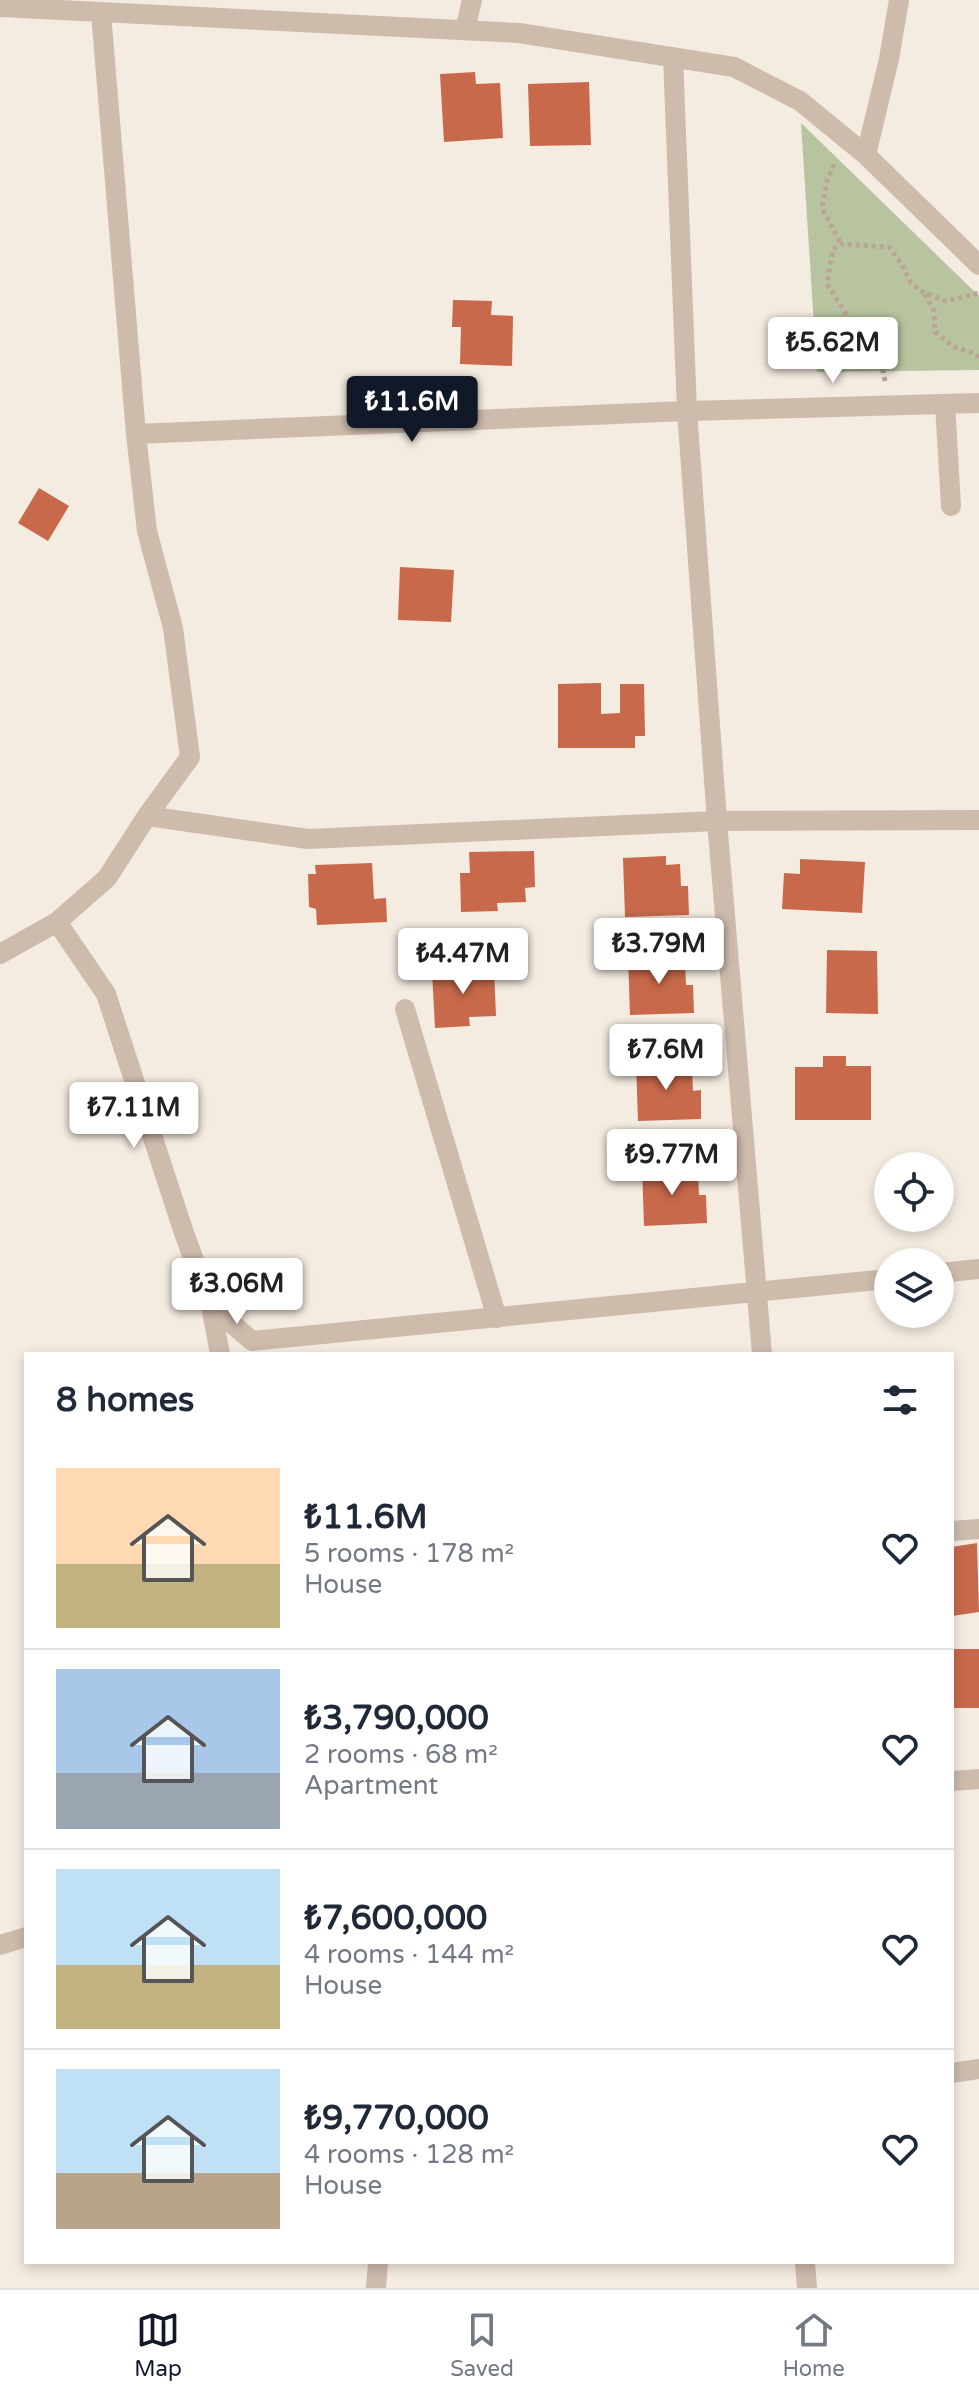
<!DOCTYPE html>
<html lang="en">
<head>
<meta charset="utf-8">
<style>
  body { margin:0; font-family:"Varela Round",sans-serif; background:#f2f2f3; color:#1f2937; height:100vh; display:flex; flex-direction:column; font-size:30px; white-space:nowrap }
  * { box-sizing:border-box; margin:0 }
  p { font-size:26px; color:#747a83 }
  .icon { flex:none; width:44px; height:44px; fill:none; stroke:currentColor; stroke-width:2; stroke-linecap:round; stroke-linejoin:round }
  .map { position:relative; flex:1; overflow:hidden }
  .side { position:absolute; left:24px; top:1352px; width:930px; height:912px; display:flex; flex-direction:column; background:#fff; border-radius:0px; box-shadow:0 4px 12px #0003 }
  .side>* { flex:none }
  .controls { position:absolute; left:874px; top:1152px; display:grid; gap:16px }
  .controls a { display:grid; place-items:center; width:80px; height:80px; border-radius:50%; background:#fff; box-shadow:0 4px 12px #0003; font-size:40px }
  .price { position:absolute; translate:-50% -68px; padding:0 18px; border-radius:8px; background:#fff; color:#222; font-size:26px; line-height:52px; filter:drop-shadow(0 2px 4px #0008) }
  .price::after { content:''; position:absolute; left:50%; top:48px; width:24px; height:18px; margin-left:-12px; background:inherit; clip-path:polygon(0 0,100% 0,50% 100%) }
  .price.on { background:#111827; color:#fff }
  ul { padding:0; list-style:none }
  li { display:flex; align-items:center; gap:24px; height:200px; padding:0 32px }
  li+li { border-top:2px solid #e0e1e3 }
  li span { display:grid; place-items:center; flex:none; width:224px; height:160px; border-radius:0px; color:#555 }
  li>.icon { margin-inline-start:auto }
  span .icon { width:96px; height:96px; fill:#fffc; stroke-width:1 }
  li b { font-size:34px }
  h2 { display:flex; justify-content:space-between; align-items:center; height:96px; padding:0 32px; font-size:34px }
  .menu { display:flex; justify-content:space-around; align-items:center; height:112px; border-top:2px solid #e0e1e3; background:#fff; font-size:22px; color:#747a83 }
  .menu a { display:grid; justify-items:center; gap:4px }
  .menu .on { color:#111827 }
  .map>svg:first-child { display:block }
  .green { fill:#b8c4a0 }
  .building { fill:#c8694b }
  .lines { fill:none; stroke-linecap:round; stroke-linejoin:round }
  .path { stroke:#b9a596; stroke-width:5; stroke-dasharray:4 4; stroke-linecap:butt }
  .minor { stroke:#cdbbac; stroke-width:20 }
</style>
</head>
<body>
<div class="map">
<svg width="979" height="2288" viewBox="0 0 979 2288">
  <rect width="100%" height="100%" fill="#f4ebe1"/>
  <!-- green -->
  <path class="green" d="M801,123L979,296V370L817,372Z"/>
  <!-- building -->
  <path class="building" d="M475,72L476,84L500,83L503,138L444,142L440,74Z
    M589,82L591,145L530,146L528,84Z
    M453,300L492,301L491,315L513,316L512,366L460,364L461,327H452Z
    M39,488L69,506L48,541L18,523Z
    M400,567L454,570L451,622L398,620Z
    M601,683V714L620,713V684H644L645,736H635V748H558V684Z
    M534,851L535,887L525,888L526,902L497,903L498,911L461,912L460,873H470L469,852Z
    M666,856V865L680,864L681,886H688L689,915L625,917L623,858Z
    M800,859L865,862L862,913L782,909L784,873L800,874Z
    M372,863L374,899L386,898L387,922L317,925L316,909L309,907L308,874H316L315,865Z
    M827,950L877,951L878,1014L826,1013Z
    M671,954V963H685L686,985H693L694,1013L630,1015L628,956Z
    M494,969L496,1016L469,1017L470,1026L435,1028L432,971Z
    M823,1056H846V1066H871V1120H795V1067H823Z
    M678,1060V1069L692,1068L693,1091L701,1090V1119L638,1121L636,1062Z
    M684,1165V1174L698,1173L699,1195H706L707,1223L644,1226L642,1166Z
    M977,1543L979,1612L952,1616V1547Z
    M952,1649H979V1708H952Z"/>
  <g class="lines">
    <!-- path -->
    <path class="path" d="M834,164L827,181L822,208L841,244
      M925,294L934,311L935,332L954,347L973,353L979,357
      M885,381L880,355L868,334L856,326L847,315L827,284L833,249L841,244L889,247L901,263L911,283L924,293L946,301L979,293"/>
    <!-- minor -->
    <path class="minor" d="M0,7L519,33L734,67L800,101L866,155L979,265
      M465,30L472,0
      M673,57L687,411L717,821L762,1354
      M866,155L889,59L899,0
      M945,404L951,506
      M136,434L687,411L979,403
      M147,816L308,839L717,821L979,820
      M57,922L106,994L184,1233L211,1306L252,1341L888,1279
      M0,954L57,922L107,878L147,816L190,757L173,628L147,531L136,434L101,13
      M405,1009L497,1318
      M940,1273L979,1269
      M211,1306L220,1354
      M952,1531L979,1529
      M952,1781L979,1779
      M0,1945L26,1937
      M952,2073L979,2069
      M805,2262L807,2288
      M376,2288L378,2262"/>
  </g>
</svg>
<div class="controls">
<a><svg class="icon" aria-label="locate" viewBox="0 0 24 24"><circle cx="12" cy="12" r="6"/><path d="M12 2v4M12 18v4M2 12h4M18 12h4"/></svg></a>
<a><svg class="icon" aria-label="layers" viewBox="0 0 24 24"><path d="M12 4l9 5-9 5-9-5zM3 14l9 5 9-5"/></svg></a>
</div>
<b class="price" style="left:833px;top:385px">₺5.62M</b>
<b class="price on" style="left:412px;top:444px">₺11.6M</b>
<b class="price" style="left:659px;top:986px">₺3.79M</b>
<b class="price" style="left:463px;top:996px">₺4.47M</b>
<b class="price" style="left:666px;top:1092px">₺7.6M</b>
<b class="price" style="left:134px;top:1150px">₺7.11M</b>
<b class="price" style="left:672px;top:1197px">₺9.77M</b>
<b class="price" style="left:237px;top:1326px">₺3.06M</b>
<section class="side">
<h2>8 homes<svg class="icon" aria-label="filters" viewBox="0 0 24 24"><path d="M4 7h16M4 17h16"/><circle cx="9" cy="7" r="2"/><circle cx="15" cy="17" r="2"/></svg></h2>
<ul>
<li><span style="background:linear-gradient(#ffd9b3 60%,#c2b280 0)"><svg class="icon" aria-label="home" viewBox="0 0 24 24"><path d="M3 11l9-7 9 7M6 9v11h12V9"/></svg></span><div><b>₺11.6M</b><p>5 rooms · 178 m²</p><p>House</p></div><svg class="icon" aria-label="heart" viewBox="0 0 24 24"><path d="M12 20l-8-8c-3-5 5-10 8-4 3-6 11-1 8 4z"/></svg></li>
<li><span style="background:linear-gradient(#a9c7e8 65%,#9aa5b1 0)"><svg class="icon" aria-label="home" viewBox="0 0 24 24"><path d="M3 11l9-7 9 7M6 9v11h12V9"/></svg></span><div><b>₺3,790,000</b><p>2 rooms · 68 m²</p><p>Apartment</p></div><svg class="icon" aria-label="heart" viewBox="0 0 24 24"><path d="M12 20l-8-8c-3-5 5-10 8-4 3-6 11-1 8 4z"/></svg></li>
<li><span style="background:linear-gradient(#bfe0f5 60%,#c2b280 0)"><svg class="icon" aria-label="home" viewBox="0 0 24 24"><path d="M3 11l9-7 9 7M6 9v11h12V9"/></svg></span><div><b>₺7,600,000</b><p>4 rooms · 144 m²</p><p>House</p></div><svg class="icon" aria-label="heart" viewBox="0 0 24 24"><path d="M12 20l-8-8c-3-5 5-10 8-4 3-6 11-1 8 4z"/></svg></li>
<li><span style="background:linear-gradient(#bfe0f5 65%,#b9a48a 0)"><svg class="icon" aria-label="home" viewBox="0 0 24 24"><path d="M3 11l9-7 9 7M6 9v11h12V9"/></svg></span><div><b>₺9,770,000</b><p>4 rooms · 128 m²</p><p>House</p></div><svg class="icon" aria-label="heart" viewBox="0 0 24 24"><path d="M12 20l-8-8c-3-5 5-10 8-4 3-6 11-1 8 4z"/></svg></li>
</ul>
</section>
</div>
<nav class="menu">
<a class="on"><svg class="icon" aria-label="map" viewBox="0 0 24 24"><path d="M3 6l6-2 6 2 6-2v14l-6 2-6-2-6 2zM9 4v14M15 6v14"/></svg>Map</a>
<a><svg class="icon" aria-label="saved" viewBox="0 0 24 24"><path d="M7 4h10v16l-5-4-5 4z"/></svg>Saved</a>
<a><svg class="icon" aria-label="home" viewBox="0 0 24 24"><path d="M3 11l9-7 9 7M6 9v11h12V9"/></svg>Home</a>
</nav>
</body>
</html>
